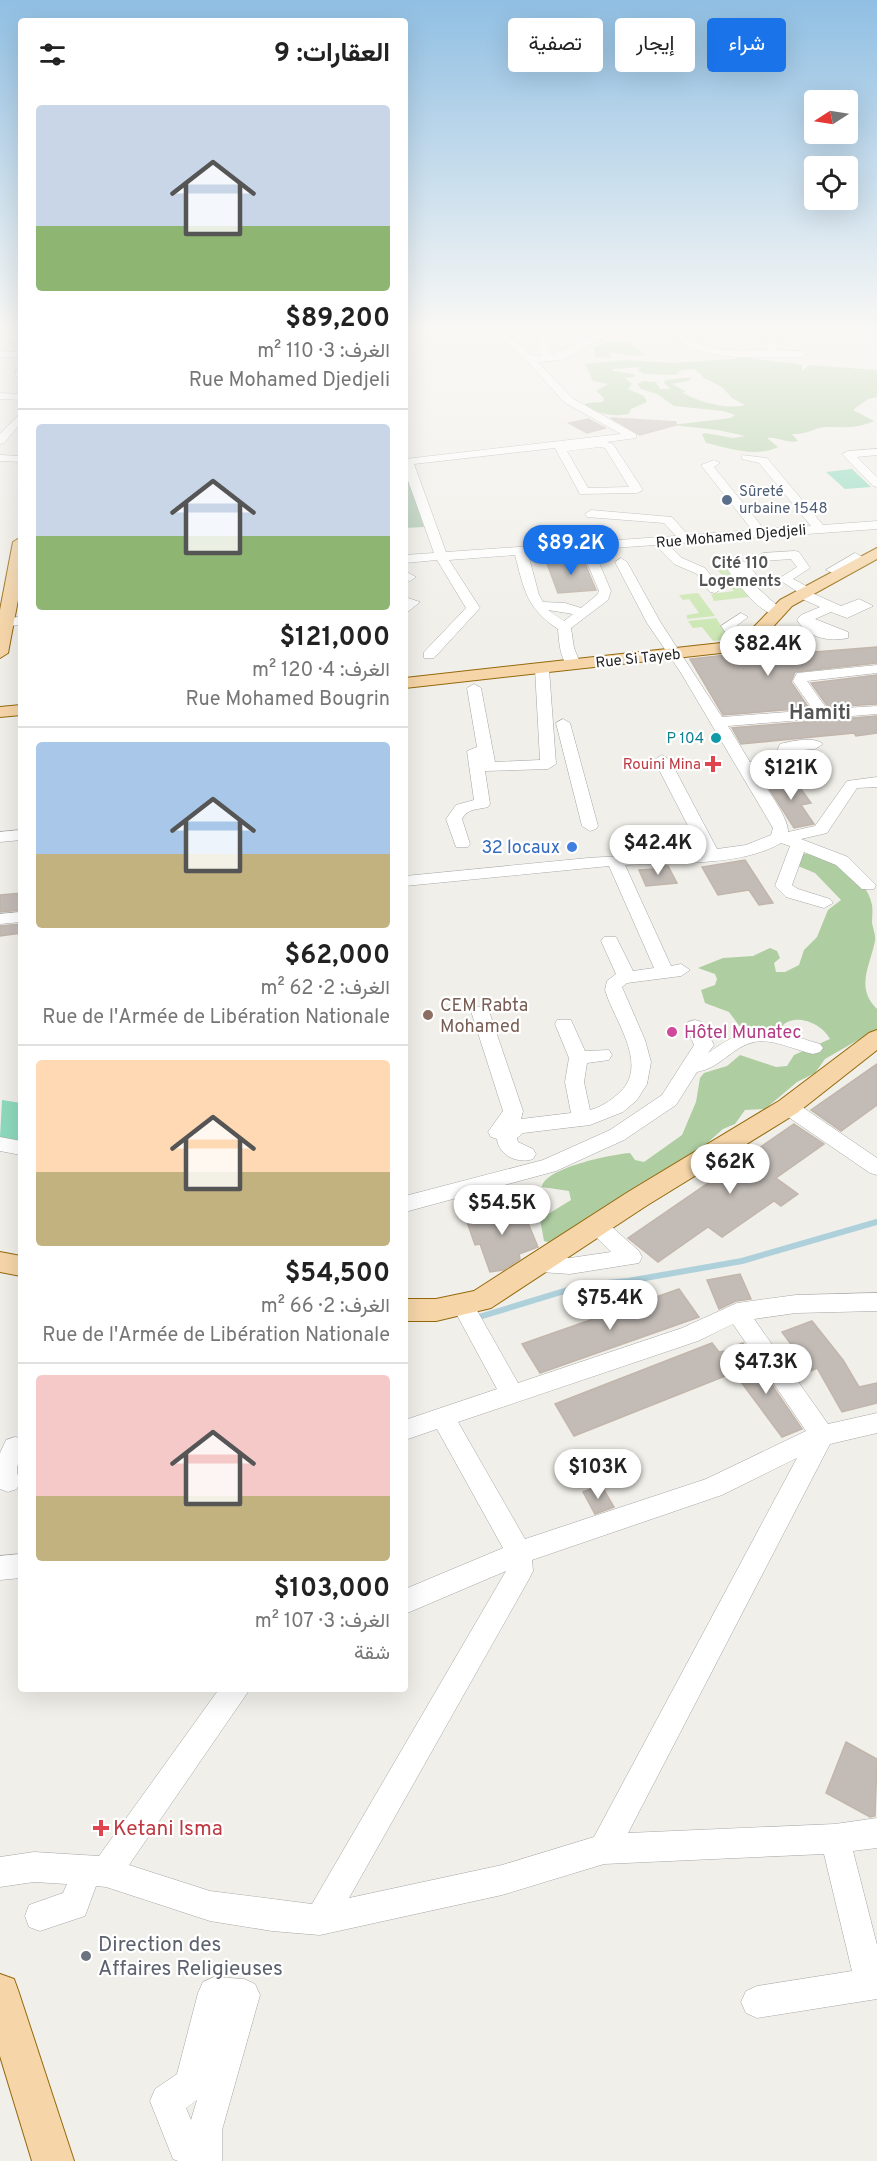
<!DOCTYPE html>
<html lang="ar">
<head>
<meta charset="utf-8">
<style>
  body { margin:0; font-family:Overpass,Vazirmatn,sans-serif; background:#f2f2f2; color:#222; direction:rtl; height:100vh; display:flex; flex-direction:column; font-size:22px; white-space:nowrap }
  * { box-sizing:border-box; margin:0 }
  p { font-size:20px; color:#767676 }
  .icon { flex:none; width:33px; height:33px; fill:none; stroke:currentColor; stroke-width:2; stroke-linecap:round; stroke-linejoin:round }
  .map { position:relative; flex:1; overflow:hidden; direction:ltr }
  .details { position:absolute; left:18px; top:18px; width:390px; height:1674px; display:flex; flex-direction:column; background:#fff; border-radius:6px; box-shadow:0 6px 24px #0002; direction:rtl }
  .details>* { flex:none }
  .banner { position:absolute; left:426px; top:18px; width:360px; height:54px; direction:rtl; display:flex; gap:12px }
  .needle { width:39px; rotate:258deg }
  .buttons { position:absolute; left:804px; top:90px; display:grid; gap:12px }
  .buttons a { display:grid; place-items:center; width:54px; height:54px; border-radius:6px; background:#fff; box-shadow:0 6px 24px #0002; font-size:30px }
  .price { position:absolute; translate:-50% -51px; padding:0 14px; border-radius:21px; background:#fff; color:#222; font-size:20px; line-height:39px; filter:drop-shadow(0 2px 3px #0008) }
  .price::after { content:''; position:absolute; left:50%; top:36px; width:18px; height:14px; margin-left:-9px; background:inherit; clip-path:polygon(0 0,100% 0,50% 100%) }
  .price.selected { background:#1a73e8; color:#fff }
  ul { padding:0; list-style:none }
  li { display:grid; align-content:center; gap:12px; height:318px; padding:0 18px }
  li+li { border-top:2px solid #e0e0e0 }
  li span { display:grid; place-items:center; height:186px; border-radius:6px; color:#555 }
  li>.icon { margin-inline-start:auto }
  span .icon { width:108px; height:108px; fill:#fffc; stroke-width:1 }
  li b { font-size:26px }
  h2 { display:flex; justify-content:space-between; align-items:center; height:72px; padding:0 18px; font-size:26px }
  .chip { padding:0 21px; border-radius:6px; background:#fff; box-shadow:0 6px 24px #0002; font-size:21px; line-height:54px }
  .chip.selected { background:#1a73e8; color:#fff }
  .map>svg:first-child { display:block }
  .grass { fill:#cce7b4 }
  .forest { fill:#aecda1 }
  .cemetery { fill:#acc9b1 }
  .pitch { fill:#8edabd }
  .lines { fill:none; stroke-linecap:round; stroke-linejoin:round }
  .stream { stroke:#add0db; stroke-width:6 }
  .building { fill:#c2bbb6; stroke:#c2b6ac; stroke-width:1.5 }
  .minor-casing { stroke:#a6a6a6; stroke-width:1 }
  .major-casing { stroke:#95690b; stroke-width:2 }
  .minor { fill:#fff; fill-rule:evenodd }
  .major { fill:#f6d6a9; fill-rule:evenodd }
  .service-dot { fill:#5c6f8a; stroke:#fff; stroke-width:2 }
  .culture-dot { fill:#0f9aa8; stroke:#fff; stroke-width:2 }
  .health-dot { fill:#e0444e; stroke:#fff; stroke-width:2 }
  .shop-dot { fill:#3f7fe0; stroke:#fff; stroke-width:2 }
  .education-dot { fill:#8d6e63; stroke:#fff; stroke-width:2 }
  .hotel-dot { fill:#d1479c; stroke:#fff; stroke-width:2 }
  .worship-dot { fill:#6b7280; stroke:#fff; stroke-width:2 }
  .labels { text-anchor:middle; stroke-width:4.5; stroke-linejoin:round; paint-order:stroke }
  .far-service-label { font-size:15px; fill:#4e5e75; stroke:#fff; text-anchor:start }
  .far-street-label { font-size:15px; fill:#222; stroke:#fff }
  .far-culture-label { font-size:15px; fill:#0d838f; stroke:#fff; text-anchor:end }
  .far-health-label { font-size:15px; fill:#be3a42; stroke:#fff; text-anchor:end }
  .far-neighbourhood-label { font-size:16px; font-weight:bold; fill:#555; stroke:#fff }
  .shop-label { font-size:18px; fill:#366cbe; stroke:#fff; text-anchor:end }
  .education-label { font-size:18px; fill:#785e54; stroke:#fff; text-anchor:start }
  .hotel-label { font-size:18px; fill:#b23c85; stroke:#fff; text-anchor:start }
  .far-district-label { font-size:20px; font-weight:bold; fill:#555; stroke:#fff }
  .near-health-label { font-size:21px; fill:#be3a42; stroke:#fff; text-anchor:start }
  .near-worship-label { font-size:21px; fill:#5b616d; stroke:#fff; text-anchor:start }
</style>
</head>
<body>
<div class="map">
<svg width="877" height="2161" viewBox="0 0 877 2161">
  <rect width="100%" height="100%" fill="#f1efe9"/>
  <!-- grass -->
  <path class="grass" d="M722,564L749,597L714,601L711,594L734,591L714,565Z
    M698,593L715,616L687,619V615L699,613L689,599L683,600L679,595Z
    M716,618L725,632L722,640L713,641L702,627L693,628L688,621Z"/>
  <!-- forest -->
  <path class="forest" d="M610,341L629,343L646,355L632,356L612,352L609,353L610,358L596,357L593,348Z
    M747,358L797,364L802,365V371L809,365L877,370V397L868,399L853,410L874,421C856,429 844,427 825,427C813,428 808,435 792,434L798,441C787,444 778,436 767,438L778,447C755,458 729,448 706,443L702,434L705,433L733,438L745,436L718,430L672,425L731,418L735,415L723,411L674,406L657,394L641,389L637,384L643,381L656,382L660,389H671L664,383L665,380L692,377L688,381L672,384L685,391L683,393C699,402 728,410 745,405L732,398L722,387L704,378L695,369L681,370L676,375L645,374L637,370L643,367L612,369L614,371L634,374L635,377L625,378L632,384L628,389L644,396L647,402L631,409L629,414C614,417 597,414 584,406L587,403L603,402L604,398L596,391L608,384L593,381L585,364L625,360L674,363Z
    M802,853C828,857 867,876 872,905C873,911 872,917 872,923C873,929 876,935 875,941C870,966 855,988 877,1009V1029L825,1059L815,1073L797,1082L765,1109L745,1110L735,1124L723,1129L688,1160L661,1176L650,1178L551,1243L544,1241L540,1219L571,1200L569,1191L542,1187C544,1168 613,1154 630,1153L635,1160L644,1162L682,1135L696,1102L700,1078L704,1073L727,1066L740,1055L776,1067L787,1066L794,1055L830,1039C823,1025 799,1013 784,1024L777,1036L748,1031L741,1028L729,1012L705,1003L701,990L715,985L717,979L715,974L698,968L723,958L753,956L770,948L777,951L780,958L774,963L776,972H785L799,965L804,950L817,937L828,910L841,900L815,873L798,866Z"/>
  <!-- cemetery -->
  <path class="cemetery" d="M405,471L424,527L405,528Z"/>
  <!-- pitch -->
  <path class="pitch" d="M852,469L871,487L845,489L826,472Z
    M2,1100L21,1103V1141L0,1137Z"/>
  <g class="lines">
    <!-- stream -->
    <path class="stream" d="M479,1317L584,1285L628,1281L742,1261L877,1222"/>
  </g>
  <!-- building -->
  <path class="building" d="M611,418L676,422V425L640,435Z
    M588,419L605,428L587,433L569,423Z
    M583,559L596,590L558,593L546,561Z
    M877,647V663L795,672L791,682L809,708L723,715L690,659L772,650L776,655Z
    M877,675V704L828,707L811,683Z
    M877,716V733L856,736L854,733L741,744L732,728Z
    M794,779L811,803L801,805L814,824L794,828L765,782Z
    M745,860L773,903L759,905L749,890L718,895L702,867Z
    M653,866H668L677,883L646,886L639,870L654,869Z
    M21,893V910L0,912V895Z
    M21,924V933L0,936V926Z
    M877,1064V1105L841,1131L811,1110Z
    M794,1124L824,1144L776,1178L798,1194L781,1206L774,1201L722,1237L708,1227L658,1262L628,1238Z
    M521,1206L538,1247L519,1254L520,1259L503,1270L490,1272L480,1244L475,1245L465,1216Z
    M740,1274L751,1299L736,1301L719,1309L707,1280Z
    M679,1289L699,1317L540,1373L522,1344Z
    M812,1321L843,1360L859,1387L877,1383V1403L842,1412L817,1368L811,1371L782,1332Z
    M712,1343L719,1352L724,1351L738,1371L574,1436L555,1404Z
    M743,1343L802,1429L782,1437L738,1378L746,1373L735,1346Z
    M601,1485L614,1507L595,1514L583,1492Z
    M846,1742L877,1759L875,1816L870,1817L826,1793Z"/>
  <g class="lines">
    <defs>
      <path id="minor" d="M5,328H15L10,335H21V341L0,339Z
        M416,328H442L405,336V330Z
        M491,328H501L532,356H542L533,328H543L552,355L610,328H622L562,360L538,362L572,398L636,434V438L607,442L613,444L643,490L637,493L580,494L555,448L414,464L446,552L676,536L664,523L587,517L585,514L591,510L672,517L688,535L752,530L701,465L714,460L720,463L714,467L764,529L811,526L759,463L742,459V455L767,458L823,525L877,521V529L668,544L682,558L705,568L721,589L715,593L710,592L697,574L674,564L655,545L528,554L539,595L543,602L565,603L581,608L597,595L599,591L585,558L591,554L597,558L611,591L608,600L571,628L574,648L581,665L574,669C560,666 559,641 558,629C526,608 524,589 515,555L449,560L480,608L434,658H424V652L466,608L437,560L405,563V555L434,553L405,472V459L621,434L564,402L527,361ZM600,447L605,448L629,487L588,488L567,451ZM548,610L573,614L564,621Z
        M679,328H689L686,337C711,354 739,350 768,350L765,328H775L778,350L802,351L807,354L802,357C761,356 713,364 678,340Z
        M0,351L21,352V358L0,357Z
        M21,368V377L15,376L16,371Z
        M0,393L21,394V400L0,399Z
        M21,413V423L4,443L0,444V434Z
        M877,449V455L857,457L877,477V487L873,486L842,454L848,451Z
        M0,455L21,456V462L0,461Z
        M795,551L799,552L810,568L793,579L812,589V593L841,606L859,599L873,606L847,618L831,612L815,619L848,632V638C828,642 808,638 797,620L801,615L820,607L798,597V592L778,579L797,567L791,559L763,561L757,557L763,553Z
        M855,553L871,561L865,565L856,562L843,569L848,573L842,577L826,570Z
        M621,558L627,562L661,623L722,717L813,710L793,681L797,673L877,665V673L807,681L827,709L877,706V714L728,726L750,762L774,758L780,744C791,741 814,736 823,744L815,749L791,751L785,764L755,770C763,784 789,817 788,832L815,826L847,781L877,777V787L857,788L827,833L801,839L848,857L876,885L874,889H862L836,865L804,852L792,885L798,889L830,899L833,903L824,908L786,897L775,886L790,846L781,843C740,867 672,862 625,865L671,966L681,964L690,970L681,976L627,983L622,987L645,1040L651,1062L647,1084L637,1100L623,1112L590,1125L523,1133L517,1138L518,1142L533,1149L536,1154L533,1159C518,1164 499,1156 497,1139L491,1137L488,1132L503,1111L471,1011L473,1007H487L489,1011L523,1111L521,1119L571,1113L565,1082L569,1058L555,1024L557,1020H571L585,1051L609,1050L612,1055L609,1060L587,1063L584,1082L590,1110C601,1107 610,1101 618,1094C651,1066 614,1021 605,990L607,981L616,974L601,941L604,937H616L633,971L654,968L609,866L405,886V876L588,858L701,851L654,760L662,755L670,760L717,849L746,845L771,835L773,828L681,673L647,623L615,562Z
        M742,561L746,562L759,578L751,582L781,609V615C762,619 735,580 725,566Z
        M405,571L416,577L410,581L405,580Z
        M405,597L420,602L405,614Z
        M741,613L748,617L735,627L748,645L741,649L736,648L721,626Z
        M21,617V625L7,626L0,622L7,618Z
        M542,665L549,669L556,764L548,769L485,771L490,804L488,807C477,810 468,808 462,819L470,844L468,847H456L446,819L456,805L474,800L467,751L477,747L467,688L474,684L481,688L495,762L540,760L535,669Z
        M563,719L570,723L598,826L596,829L590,831L582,826L556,723Z
        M21,830V840L0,842V832Z
        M21,912V922L0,924V914Z
        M695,1020L702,1022L714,1045L708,1053C759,1018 764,1028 820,1044L823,1048L820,1052L813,1054C795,1050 772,1038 754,1042C733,1046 721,1068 697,1072L676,1105L624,1140L556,1171L405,1212V1196L543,1160L610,1130L662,1095L694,1045L686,1026L688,1022Z
        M788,1100L795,1102L877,1158V1175L870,1173L781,1112L778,1107L781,1102Z
        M0,1137L21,1141V1155L0,1151Z
        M596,1218L604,1220L639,1251L642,1257L639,1263L570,1274L526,1271L523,1265L526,1259L534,1257L570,1258L611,1252L585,1226L588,1220Z
        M877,1293V1311L796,1313L754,1319L828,1424L877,1413V1433L830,1444L628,1833L835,1824L877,1818V1848L853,1851L877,1945V1999L757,2018L746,2013L741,2002L746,1991L757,1986L852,1971L824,1854L604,1864L502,1895L320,1935L272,1931L210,1921L106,1887L96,1886L85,1916L40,1931L29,1927L25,1916L29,1905L63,1893L67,1884L34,1882L0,1887V1857L34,1852L99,1856L219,1689H250L129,1865L210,1891L312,1904L506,1571L405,1614V1589L503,1548L437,1429L405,1440V1420L497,1389L451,1304L454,1298L462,1295L470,1298L518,1383L682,1328L737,1303L796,1295ZM733,1324L806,1431L706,1479L525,1539L458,1422L698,1341ZM797,1458L594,1837L502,1865L349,1898L529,1579L533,1571L532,1560L722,1495Z
        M15,1437L21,1438C21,1450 19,1458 17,1469C17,1477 21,1480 17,1489L8,1492L0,1489V1453L6,1440Z
        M21,1554V1578L0,1580V1556Z
        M214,1977L244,1979L255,1984L260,1995L222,2130V2161H178L173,2159L150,2101L155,2089L177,2074L198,1993L203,1982ZM197,2100L191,2120L186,2108Z"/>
      <path id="major" d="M21,537V584L8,653L0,658V610L13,542Z
        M877,548V559L792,606L758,643L739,651L405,688V678L730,642L746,635L780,600Z
        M21,705V715L0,717V707Z
        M877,1030V1050L797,1113L646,1206L491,1308L436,1321H405V1299H436L474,1291L628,1192L779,1101L869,1033Z
        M0,1252L21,1256V1276L0,1272Z
        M0,1974L14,1979L19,1993L74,2161H32L0,2056Z"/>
    </defs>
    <!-- minor casing -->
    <use href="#minor" class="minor-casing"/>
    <!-- major casing -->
    <use href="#major" class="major-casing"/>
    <!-- minor -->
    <use href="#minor" class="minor"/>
    <!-- major -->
    <use href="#major" class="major"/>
  </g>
  <!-- sky -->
  <linearGradient id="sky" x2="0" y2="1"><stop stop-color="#90bfe3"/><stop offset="0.52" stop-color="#f9f8f5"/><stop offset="1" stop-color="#f9f8f5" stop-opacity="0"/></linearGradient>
  <rect width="877" height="631" fill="url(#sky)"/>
  <!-- markers -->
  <circle class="service-dot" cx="727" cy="500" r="6"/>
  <circle class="culture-dot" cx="716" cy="738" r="6"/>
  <g class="health-dot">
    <path d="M710 755h6v6h6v6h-6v6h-6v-6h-6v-6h6z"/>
    <path d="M98 1819h6v6h6v6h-6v6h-6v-6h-6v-6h6z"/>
  </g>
  <circle class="shop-dot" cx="572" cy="847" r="6"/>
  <circle class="education-dot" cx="428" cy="1015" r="6"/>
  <circle class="hotel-dot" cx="672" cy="1032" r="6"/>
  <circle class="worship-dot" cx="86" cy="1956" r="6"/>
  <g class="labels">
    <!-- far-service labels -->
    <g class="far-service-label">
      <text x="739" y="496">Sûreté<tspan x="739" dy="17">urbaine 1548</tspan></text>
    </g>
    <!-- far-street labels -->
    <g class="far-street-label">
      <text transform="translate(731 536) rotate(-5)" y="5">Rue Mohamed Djedjeli</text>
      <text transform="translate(638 658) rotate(-6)" y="5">Rue Si Tayeb</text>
    </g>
    <!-- far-culture labels -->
    <g class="far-culture-label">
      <text x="704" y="743">P 104</text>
    </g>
    <!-- far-health labels -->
    <g class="far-health-label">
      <text x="701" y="769">Rouini Mina</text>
    </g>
    <!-- far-neighbourhood labels -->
    <g class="far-neighbourhood-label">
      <text x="740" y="568">Cité 110<tspan x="740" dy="18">Logements</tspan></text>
    </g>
    <!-- shop labels -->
    <g class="shop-label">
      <text x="560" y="853">32 locaux</text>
    </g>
    <!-- education labels -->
    <g class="education-label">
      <text x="440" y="1011">CEM Rabta<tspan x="440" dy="21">Mohamed</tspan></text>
    </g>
    <!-- hotel labels -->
    <g class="hotel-label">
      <text x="684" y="1038">Hôtel Munatec</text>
    </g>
    <!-- far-district labels -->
    <g class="far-district-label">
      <text x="820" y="719">Hamiti</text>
    </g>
    <!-- near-health labels -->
    <g class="near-health-label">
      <text x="113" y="1835">Ketani Isma</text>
    </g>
    <!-- near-worship labels -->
    <g class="near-worship-label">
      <text x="98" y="1951">Direction des<tspan x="98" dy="24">Affaires Religieuses</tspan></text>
    </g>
  </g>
</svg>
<div class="buttons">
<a><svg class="needle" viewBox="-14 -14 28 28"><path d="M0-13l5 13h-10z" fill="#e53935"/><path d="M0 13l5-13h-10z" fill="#767676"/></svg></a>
<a><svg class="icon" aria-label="locate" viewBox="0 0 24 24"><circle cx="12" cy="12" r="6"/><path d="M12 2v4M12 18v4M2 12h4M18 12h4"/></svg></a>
</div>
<b class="price selected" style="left:571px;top:576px">$89.2K</b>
<b class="price" style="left:768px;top:677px">$82.4K</b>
<b class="price" style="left:791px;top:801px">$121K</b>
<b class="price" style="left:658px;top:876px">$42.4K</b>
<b class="price" style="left:730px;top:1195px">$62K</b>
<b class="price" style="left:502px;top:1236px">$54.5K</b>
<b class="price" style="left:610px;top:1331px">$75.4K</b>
<b class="price" style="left:766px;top:1395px">$47.3K</b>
<b class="price" style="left:598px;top:1500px">$103K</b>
<div class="banner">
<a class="chip selected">شراء</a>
<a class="chip">إيجار</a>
<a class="chip">تصفية</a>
</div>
<section class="details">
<h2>العقارات: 9<svg class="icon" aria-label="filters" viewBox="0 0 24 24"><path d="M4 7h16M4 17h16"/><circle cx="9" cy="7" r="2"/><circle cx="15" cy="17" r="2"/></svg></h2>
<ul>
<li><span style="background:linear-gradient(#c9d6e8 65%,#8fb573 0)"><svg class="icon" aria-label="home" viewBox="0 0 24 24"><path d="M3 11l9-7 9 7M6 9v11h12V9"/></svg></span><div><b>$89,200</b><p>الغرف: 3 · 110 m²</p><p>Rue Mohamed Djedjeli</p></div></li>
<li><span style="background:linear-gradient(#c9d6e8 60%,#8fb573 0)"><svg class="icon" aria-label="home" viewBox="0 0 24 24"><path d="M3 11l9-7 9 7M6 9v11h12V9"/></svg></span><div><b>$121,000</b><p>الغرف: 4 · 120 m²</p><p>Rue Mohamed Bougrin</p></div></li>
<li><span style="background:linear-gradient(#a9c7e8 60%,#c2b280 0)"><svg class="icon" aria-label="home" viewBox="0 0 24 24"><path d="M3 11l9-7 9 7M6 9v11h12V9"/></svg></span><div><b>$62,000</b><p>الغرف: 2 · 62 m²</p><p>Rue de l'Armée de Libération Nationale</p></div></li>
<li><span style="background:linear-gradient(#ffd9b3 60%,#c2b280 0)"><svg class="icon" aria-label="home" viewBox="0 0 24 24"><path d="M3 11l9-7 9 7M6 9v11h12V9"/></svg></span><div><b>$54,500</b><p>الغرف: 2 · 66 m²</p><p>Rue de l'Armée de Libération Nationale</p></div></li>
<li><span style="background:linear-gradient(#f6c9c9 65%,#c2b280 0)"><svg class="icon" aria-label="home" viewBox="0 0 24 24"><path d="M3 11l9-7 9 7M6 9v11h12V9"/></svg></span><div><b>$103,000</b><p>الغرف: 3 · 107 m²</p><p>شقة</p></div></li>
</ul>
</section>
</div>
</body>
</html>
